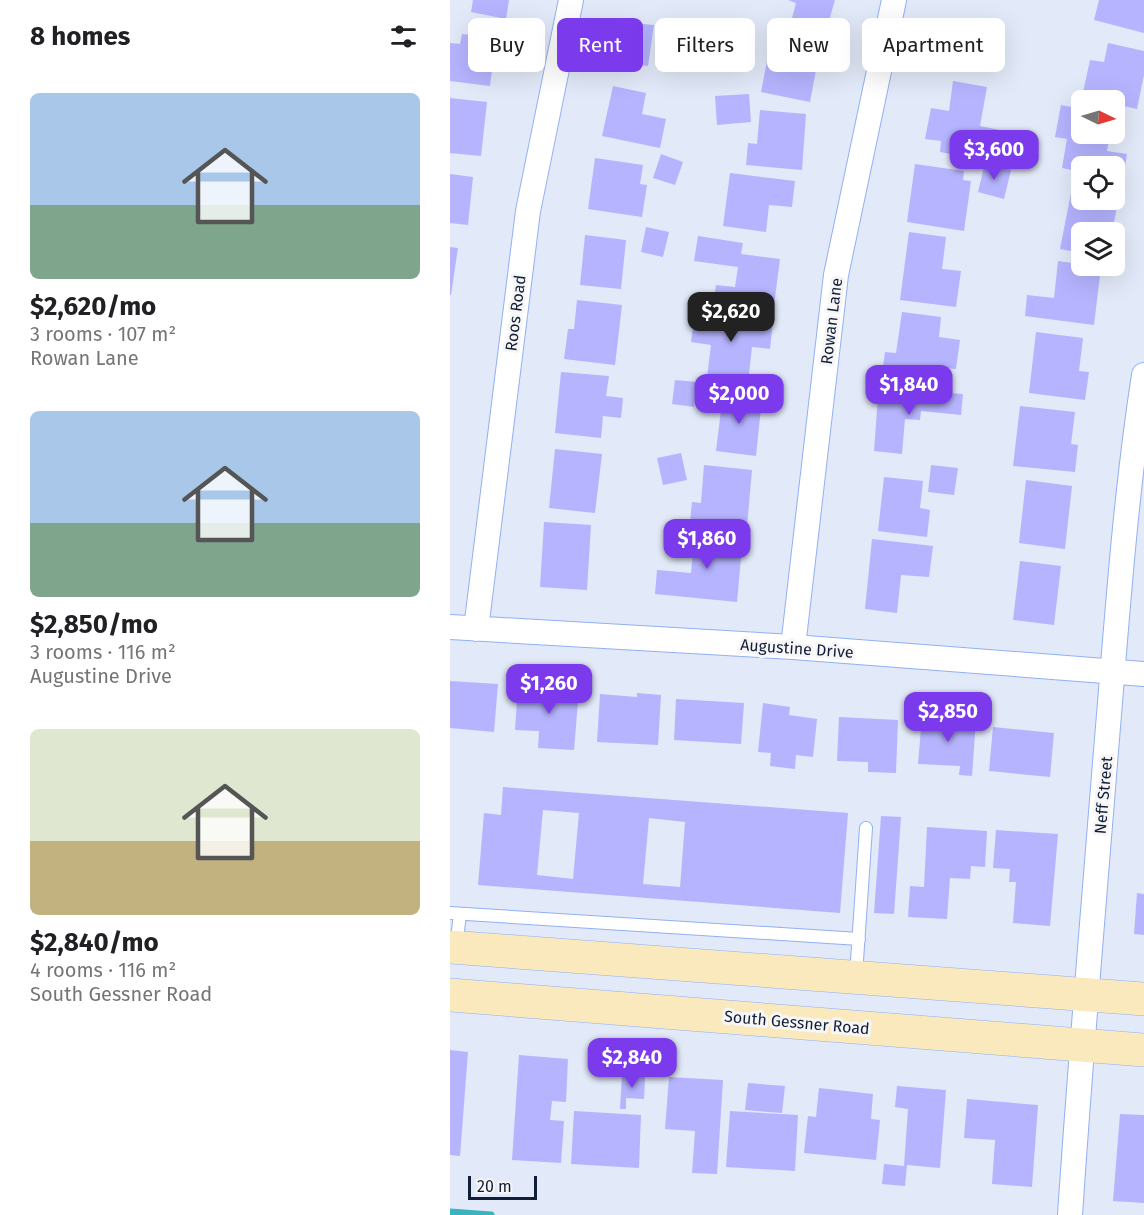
<!DOCTYPE html>
<html lang="en">
<head>
<meta charset="utf-8">
<style>
  body { margin:0; font-family:"Fira Sans",sans-serif; background:#f6f6f6; color:#202124; height:100vh; display:flex; flex-direction:column; font-size:22px; white-space:nowrap }
  * { box-sizing:border-box; margin:0 }
  p { font-size:20px; color:#757577 }
  .icon { flex:none; width:33px; height:33px; fill:none; stroke:currentColor; stroke-width:2; stroke-linecap:round; stroke-linejoin:round }
  .map { position:relative; flex:1; overflow:hidden }
  .drawer { display:flex; flex-direction:column; background:#fff; width:450px }
  .drawer>* { flex:none }
  .hud { position:absolute; left:18px; top:18px; width:570px; height:54px; display:flex; gap:12px }
  .needle { width:39px; rotate:95deg }
  .controls { position:absolute; left:621px; top:90px; display:grid; gap:12px }
  .controls a { display:grid; place-items:center; width:54px; height:54px; border-radius:9px; background:#fff; box-shadow:0 6px 24px #0002; font-size:30px }
  .scale { position:absolute; left:18px; bottom:15px; width:69px; box-sizing:border-box; padding-left:6px; border:3px solid #121d37; border-top:0; font-size:16px; line-height:21px; white-space:nowrap; color:#121d37; -webkit-text-stroke:4px #f6f6f6; paint-order:stroke }
  .price { position:absolute; translate:-50% -51px; padding:0 14px; border-radius:12px; background:#7c3aed; color:#fff; font-size:20px; line-height:39px; filter:drop-shadow(0 2px 3px #0008) }
  .price::after { content:''; position:absolute; left:50%; top:36px; width:18px; height:14px; margin-left:-9px; background:inherit; clip-path:polygon(0 0,100% 0,50% 100%) }
  .price.on { background:#222; color:#fff }
  ul { padding:0; list-style:none }
  li { display:grid; align-content:center; gap:12px; height:318px; padding:0 30px }
  li span { display:grid; place-items:center; height:186px; border-radius:9px; color:#555 }
  li>.icon { margin-inline-start:auto }
  span .icon { width:108px; height:108px; fill:#fffc; stroke-width:1 }
  li b { font-size:26px }
  h2 { display:flex; justify-content:space-between; align-items:center; height:72px; padding:0 30px; font-size:26px }
  .chip { padding:0 21px; border-radius:9px; background:#fff; box-shadow:0 6px 24px #0002; font-size:21px; line-height:54px }
  .chip.on { background:#7c3aed; color:#fff }
  main { display:flex; flex:1; min-height:0 }
  .map>svg:first-child { display:block }
  .lines { fill:none; stroke-linecap:round; stroke-linejoin:round }
  .stream { stroke:#3ab3c0; stroke-width:7 }
  .building { fill:#b6b4ff; fill-rule:evenodd }
  .lane-casing { stroke:#91b0f4; stroke-width:14 }
  .street-casing { stroke:#91b0f4; stroke-width:26 }
  .secondary-casing { stroke:#91b0f4; stroke-width:34 }
  .lane { stroke:#fff; stroke-width:12 }
  .street { stroke:#fff; stroke-width:24 }
  .secondary { stroke:#f9e9bd; stroke-width:33 }
  .labels { text-anchor:middle; stroke-width:6; stroke-linejoin:round; paint-order:stroke }
  .street-label { font-size:16px; fill:#121d37; stroke:#f6f6f6 }
</style>
</head>
<body>
<main>
<section class="drawer">
<h2>8 homes<svg class="icon" aria-label="filters" viewBox="0 0 24 24"><path d="M4 7h16M4 17h16"/><circle cx="9" cy="7" r="2"/><circle cx="15" cy="17" r="2"/></svg></h2>
<ul>
<li><span style="background:linear-gradient(#a9c7e8 60%,#7fa58c 0)"><svg class="icon" aria-label="home" viewBox="0 0 24 24"><path d="M3 11l9-7 9 7M6 9v11h12V9"/></svg></span><div><b>$2,620/mo</b><p>3 rooms · 107 m²</p><p>Rowan Lane</p></div></li>
<li><span style="background:linear-gradient(#a9c7e8 60%,#7fa58c 0)"><svg class="icon" aria-label="home" viewBox="0 0 24 24"><path d="M3 11l9-7 9 7M6 9v11h12V9"/></svg></span><div><b>$2,850/mo</b><p>3 rooms · 116 m²</p><p>Augustine Drive</p></div></li>
<li><span style="background:linear-gradient(#dfe7d0 60%,#c2b280 0)"><svg class="icon" aria-label="home" viewBox="0 0 24 24"><path d="M3 11l9-7 9 7M6 9v11h12V9"/></svg></span><div><b>$2,840/mo</b><p>4 rooms · 116 m²</p><p>South Gessner Road</p></div></li>
</ul>
</section>
<div class="map">
<svg width="694" height="1215" viewBox="0 0 694 1215">
  <rect width="100%" height="100%" fill="#e2e9f8"/>
  <g class="lines">
    <!-- stream -->
    <path class="stream" d="M0,1212L41,1215"/>
  </g>
  <!-- building -->
  <path class="building" d="M23,0H59L56,19L21,12Z
    M338,0H385L376,31L341,22L346,3Z
    M649,0H694V33L644,20Z
    M282,20L304,22L302,49L281,47Z
    M172,22L204,25L198,66L167,62Z
    M12,34L46,38L40,86L0,81V43L10,44Z
    M321,40L370,49L360,102L311,92Z
    M658,43L694,51V75L687,109L664,104V100H648L632,97L640,60L654,62Z
    M503,81L537,87L530,126L560,132L555,164L490,152L491,141L475,139L481,108L499,111Z
    M163,86L196,93L192,114L216,119L210,148L152,136Z
    M299,94L301,122L267,125L265,96Z
    M0,98L37,102L31,156L0,153Z
    M611,105L632,109V134H660L657,151L677,154L671,190L664,188V166H632V172L612,168L617,139L605,137Z
    M310,110L356,114L352,170L296,165L298,143L307,144Z
    M211,154L233,162L225,185L203,178Z
    M145,158L193,165L190,184L197,185L192,217L138,209Z
    M535,163L561,170L554,199L528,192Z
    M465,164L514,171L513,180L521,181L514,231L457,222Z
    M280,173L345,181L342,207L319,205L316,232L273,226Z
    M0,174L23,177L18,225L0,223Z
    M622,188L632,190V200H664V196L669,197L662,232H632V253L610,249Z
    M196,227L219,232L213,257L191,252Z
    M459,232L496,237L492,269L511,271L506,307L450,300Z
    M135,235L176,240L171,289L130,285Z
    M248,236L293,243L291,254L330,259L323,313L263,305L266,285L285,287L288,267L244,261Z
    M0,247L8,248L1,295H0Z
    M608,261L651,267L644,325L575,316L577,295L604,298Z
    M127,300L172,305L165,365L114,359L118,329H124Z
    M245,311L323,321L320,349L302,347L298,383L257,377L261,345L241,342Z
    M452,312L491,317L489,337L510,340L506,369L495,368L494,382L432,374L435,352L446,353Z
    M586,332L633,338L629,371L639,372L635,400L579,393Z
    M111,372L159,376L156,396L173,398L171,418L153,416L151,438L105,433Z
    M225,380L247,382L244,407L222,404Z
    M474,391L513,394L511,415L471,411L470,420L455,419L452,454L424,451L428,396L473,400Z
    M273,394L312,398L306,456L266,451Z
    M570,406L625,412L621,444L628,445L625,472L563,466Z
    M105,449L152,454L145,513L99,508Z
    M231,453L237,480L213,485L207,458Z
    M254,465L302,470L297,527L240,522L242,502L251,503Z
    M481,465L508,468L504,495L478,492Z
    M434,477L473,481L470,508L480,510L477,537L428,531Z
    M576,480L622,486L615,549L569,543Z
    M94,522L141,525L137,590L90,587Z
    M245,531L293,536L287,602L205,594L207,570L241,573Z
    M422,539L483,546L479,577L451,575L447,613L415,609Z
    M570,561L611,566L604,625L563,620Z
    M0,681L48,684L44,732L0,728Z
    M68,685L129,689L124,750L88,748L89,731L65,730Z
    M187,693L211,695L208,745L147,742L150,694L187,697Z
    M226,699L294,703L291,744L224,740Z
    M313,703L340,707L339,715L367,719L363,757L346,755L345,769L320,766L321,753L308,752Z
    M472,716L526,720L522,776L509,775L510,766L468,764Z
    M389,717L448,720L446,773L418,772V762L387,761Z
    M543,727L604,733L600,777L539,771Z
    M53,787L398,813L390,913L28,885L34,813L51,815ZM93,810L129,813L123,879L87,875ZM199,818L235,822L230,887L193,884Z
    M431,816L451,817L444,914L424,913Z
    M477,827L537,831L535,867L521,866L520,879L500,878L497,919L458,917L460,886L474,887Z
    M546,830L608,834L600,926L563,923L566,882H559L560,869L543,868Z
    M687,893L694,894V935L684,934Z
    M0,1050L18,1052L10,1156L0,1155Z
    M69,1055L118,1059L116,1102L102,1101L100,1120L114,1121L111,1163L62,1160Z
    M172,1075L195,1077L194,1099L176,1098V1109H170Z
    M219,1077L273,1080L267,1174L242,1173L245,1131L215,1129Z
    M298,1083L335,1086L332,1113L295,1110Z
    M447,1086L496,1090L490,1168L457,1165L455,1186L432,1184L434,1164L454,1166L458,1109L445,1107Z
    M369,1088L423,1094L421,1119L430,1120L426,1160L354,1153L358,1116L366,1117Z
    M517,1099L588,1105L582,1187L542,1184L545,1140L514,1138Z
    M124,1111L191,1115L189,1168L121,1164Z
    M280,1111L348,1115L345,1171L276,1167Z
    M670,1114L694,1115V1203L663,1201Z"/>
  <g class="lines">
    <defs>
      <path id="lane" d="M0,913L409,939
        M6,947L10,914
        M406,975L416,828"/>
      <path id="street" d="M0,627L343,647L694,674
        M26,629L78,211L121,0
        M343,647L386,275L444,0
        M620,1215C630,1064 643,914 655,763C666,634 674,504 694,375"/>
      <path id="secondary" d="M0,947L694,999
        M0,995L694,1050"/>
    </defs>
    <!-- lane casing -->
    <use href="#lane" class="lane-casing"/>
    <!-- street casing -->
    <use href="#street" class="street-casing"/>
    <!-- secondary casing -->
    <use href="#secondary" class="secondary-casing"/>
    <!-- lane -->
    <use href="#lane" class="lane"/>
    <!-- street -->
    <use href="#street" class="street"/>
    <!-- secondary -->
    <use href="#secondary" class="secondary"/>
  </g>
  <g class="labels">
    <!-- street labels -->
    <g class="street-label">
      <text transform="translate(65 313) rotate(-83)" y="6">Roos Road</text>
      <text transform="translate(381 321) rotate(-83)" y="6">Rowan Lane</text>
      <text transform="translate(347 648) rotate(4)" y="6">Augustine Drive</text>
      <text transform="translate(653 795) rotate(-85)" y="6">Neff Street</text>
      <text transform="translate(347 1022) rotate(5)" y="6">South Gessner Road</text>
    </g>
  </g>
</svg>
<div class="controls">
<a><svg class="needle" viewBox="-14 -14 28 28"><path d="M0-13l5 13h-10z" fill="#e53935"/><path d="M0 13l5-13h-10z" fill="#757577"/></svg></a>
<a><svg class="icon" aria-label="locate" viewBox="0 0 24 24"><circle cx="12" cy="12" r="6"/><path d="M12 2v4M12 18v4M2 12h4M18 12h4"/></svg></a>
<a><svg class="icon" aria-label="layers" viewBox="0 0 24 24"><path d="M12 4l9 5-9 5-9-5zM3 14l9 5 9-5"/></svg></a>
</div>
<div class="scale">20 m</div>
<b class="price" style="left:544px;top:181px">$3,600</b>
<b class="price on" style="left:281px;top:343px">$2,620</b>
<b class="price" style="left:459px;top:416px">$1,840</b>
<b class="price" style="left:289px;top:425px">$2,000</b>
<b class="price" style="left:257px;top:570px">$1,860</b>
<b class="price" style="left:99px;top:715px">$1,260</b>
<b class="price" style="left:498px;top:743px">$2,850</b>
<b class="price" style="left:182px;top:1089px">$2,840</b>
<div class="hud">
<a class="chip">Buy</a>
<a class="chip on">Rent</a>
<a class="chip">Filters</a>
<a class="chip">New</a>
<a class="chip">Apartment</a>
</div>
</div>
</main>
</body>
</html>
